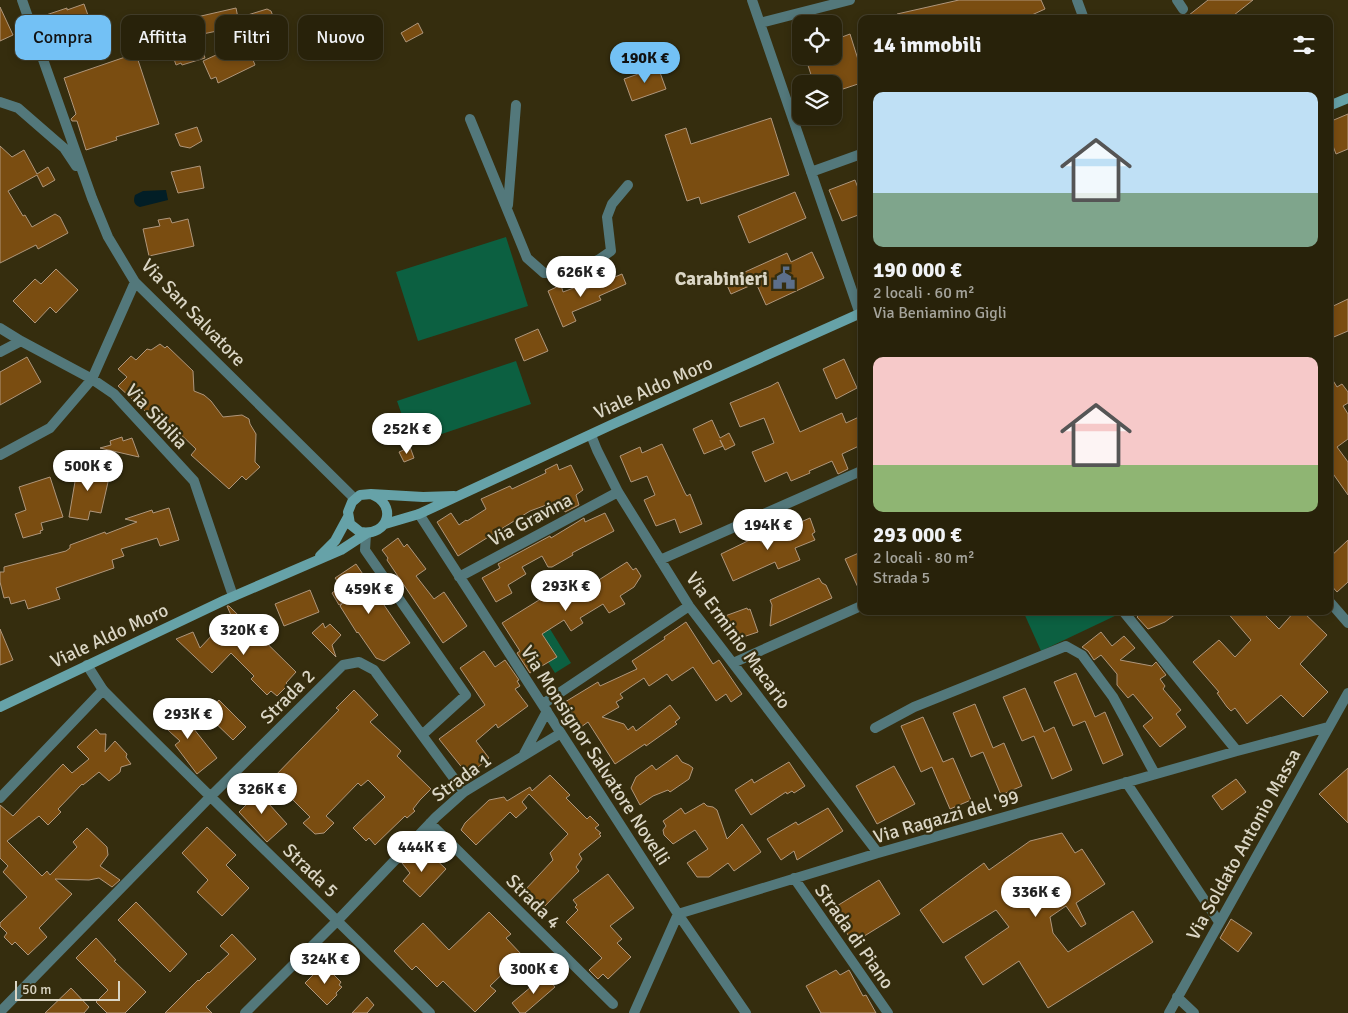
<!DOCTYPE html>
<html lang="it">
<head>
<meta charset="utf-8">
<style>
  body { margin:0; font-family:Signika,sans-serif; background:#302a13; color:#f1f3f6; height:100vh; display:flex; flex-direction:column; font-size:19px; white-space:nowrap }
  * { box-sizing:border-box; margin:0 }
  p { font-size:16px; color:#a5a49c }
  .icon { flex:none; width:28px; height:28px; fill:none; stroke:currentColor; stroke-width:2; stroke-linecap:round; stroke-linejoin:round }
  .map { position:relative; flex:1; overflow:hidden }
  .sheet { position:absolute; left:858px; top:15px; width:475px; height:600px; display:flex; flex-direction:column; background:#28220a; border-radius:10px; box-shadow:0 2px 8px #0003,0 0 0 1px #443f2b }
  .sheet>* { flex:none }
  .hud { position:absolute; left:15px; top:15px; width:475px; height:45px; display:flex; gap:10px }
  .tools { position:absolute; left:792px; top:15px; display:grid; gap:10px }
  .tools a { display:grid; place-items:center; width:50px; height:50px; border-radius:10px; background:#28220a; box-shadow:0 2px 8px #0003,0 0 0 1px #443f2b; font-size:25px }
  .scale { position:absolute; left:15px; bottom:12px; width:105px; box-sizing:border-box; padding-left:5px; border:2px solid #dbd6c5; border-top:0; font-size:14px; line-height:18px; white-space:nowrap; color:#dbd6c5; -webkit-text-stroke:4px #352d0e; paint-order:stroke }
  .price { position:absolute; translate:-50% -42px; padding:0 11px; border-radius:18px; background:#fff; color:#222; font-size:16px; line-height:32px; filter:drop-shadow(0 1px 2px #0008) }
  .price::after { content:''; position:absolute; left:50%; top:30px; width:15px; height:11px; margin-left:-8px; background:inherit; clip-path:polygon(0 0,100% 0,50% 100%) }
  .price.on { background:#73c1f5; color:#111 }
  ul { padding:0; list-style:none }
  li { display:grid; align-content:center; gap:10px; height:265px; padding:0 15px }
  li span { display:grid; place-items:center; height:155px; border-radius:10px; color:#555 }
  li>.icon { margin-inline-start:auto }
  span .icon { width:90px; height:90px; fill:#fffc; stroke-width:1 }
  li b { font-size:21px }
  h2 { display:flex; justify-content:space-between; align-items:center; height:60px; padding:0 15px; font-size:21px }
  .chip { padding:0 18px; border-radius:10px; background:#28220a; box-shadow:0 2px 8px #0003,0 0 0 1px #443f2b; font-size:18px; line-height:45px }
  .chip.on { background:#73c1f5; color:#111 }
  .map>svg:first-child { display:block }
  .green { fill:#0c6041 }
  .water { fill:#021e26 }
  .building { fill:#7a4d11; stroke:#af967b }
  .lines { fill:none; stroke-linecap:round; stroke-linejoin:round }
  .minor { stroke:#53787b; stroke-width:10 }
  .tertiary { stroke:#53787b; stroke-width:10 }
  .secondary { stroke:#66a2a8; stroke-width:10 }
  .labels { text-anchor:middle; stroke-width:4.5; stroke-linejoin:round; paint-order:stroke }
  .poi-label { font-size:19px; font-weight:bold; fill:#dbd6c5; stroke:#352d0e; text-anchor:end }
  .street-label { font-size:19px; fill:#dbd6c5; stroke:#352d0e }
</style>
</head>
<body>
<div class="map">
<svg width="1348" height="1013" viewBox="0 0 1348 1013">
  <rect width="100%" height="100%" fill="#352d0e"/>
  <!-- green -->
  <path class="green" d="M506,237L528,306L418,341L396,272Z
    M516,361L531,404L412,444L397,401Z
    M1023,611H1118L1119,614L1041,651Z
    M550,629L571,663L555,673L548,662L557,657L542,634Z"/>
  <!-- water -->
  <path class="water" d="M166,190L168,200L140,207C134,205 133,201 135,195L143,191Z"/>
  <!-- building -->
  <path class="building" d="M959,0H1041L1045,9L1023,19H897V14Z
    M1208,0H1253L1229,19H1184Z
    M84,4L95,35L58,49L46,15L67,8V10Z
    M0,7L13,35L0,41Z
    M236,8L238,18L267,9L271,11L274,19L198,35L205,58L182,65L181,63L176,65L169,44L136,54L159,124L116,137L117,140L86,150L77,121H72L71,119L76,114L64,78L134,54L126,31L164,19L166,26L188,19Z
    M418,23L423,33L406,42L401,33Z
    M277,27V40L254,46L259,58L253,60L255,65L218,83L216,77L211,79L203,61Z
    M850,34L861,69V83L834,92V84H814L805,56H834V40Z
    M658,67L666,89L632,101L624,79Z
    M1348,114V149L1336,154L1329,135V122Z
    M771,118L789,175L701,204L699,197L687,201L665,135L686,128L691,144Z
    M197,127L202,141L190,148L180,146L175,134Z
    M0,146L12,157L24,150L37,174L48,167L55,180L43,187L37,175L8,191L23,216L25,215L32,227L55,214L60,217L68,233L38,249L36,245L0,263Z
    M200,166L204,188L178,193L171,172Z
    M855,180L861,196V214L842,221L829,190Z
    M795,192L806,218L749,243L738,216Z
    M170,218L172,223L188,219L194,246L149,256L143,229L160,226L158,220Z
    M812,252L824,278L766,305L756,283L731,294L725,281L787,253L791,262Z
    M56,269L78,290L56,313L50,307L35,323L13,301L35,279L41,284Z
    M622,274L626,284L599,296L601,300L572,312L576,321L563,327L548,291L561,285L563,292L584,284L586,289Z
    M1348,299V331L1329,339V308Z
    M538,329L548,351L524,361L515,339Z
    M160,344L165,348L167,346L193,371L194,391L204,395L211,401L223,417L242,415L249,419L250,424L256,434L255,462L260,467L246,480L242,476L229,489L191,455L196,449L176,430L171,435L118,386L127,377L118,369L131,356L136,360L147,349L151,350Z
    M27,357L41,382L0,405V372Z
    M844,359L857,388L836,399L823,369Z
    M1329,374L1337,387L1342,384L1348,392V403L1343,406L1348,414V439L1337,447L1348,462V495L1329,468Z
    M778,382L800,432L842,413L846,423L861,416V445L842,454L848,469L838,474L832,461L809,471L810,473L791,481L787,472L765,482L752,452L774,443L764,418L740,427L730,403L771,386Z
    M712,420L720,438L729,433L735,445L725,450L720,440L723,446L704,454L693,429Z
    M122,437L123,441L132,438L139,457L100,448L111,445L110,441Z
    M662,444L685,493L687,496L690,494L702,524L680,533L675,519L656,526L644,500L655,495L647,476L631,482L620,456L640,447L642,453Z
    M410,447L414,458L404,462L399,452Z
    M78,464L100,468L108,482L101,513L90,511L88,520L69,517Z
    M557,464L559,470L571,465L583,490L576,495L579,505L565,512L560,500L530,511L458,556L437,522L451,513L459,525L466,520L467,521L486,509L481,499L510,486L512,489L546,473L545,470Z
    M50,477L63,517L41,523L43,530L40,531L41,533L23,538L15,514L26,510L19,487Z
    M169,508L179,540L160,546L157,538L121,549L124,556L112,560L114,568L56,588L60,599L28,609L25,600L11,604L9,597L4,598L0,582V572H4V567L66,551L70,548V545L105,532L106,534L137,522L125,519L152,510L153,513Z
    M605,513L614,531L572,553L573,555L552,567H548L542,556L522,567L526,574L508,585L512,593L496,602L482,578L500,568L498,564L550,536L551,538L584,518L585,522Z
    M810,518L815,532L812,534L815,540L795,548L800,560L778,569L775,562L733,581L721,554L758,536L761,542L788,531L787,528Z
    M398,538L404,547L407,544L426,569L416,576L434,599L444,592L467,626L443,643L387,560L388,558L382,550Z
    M1348,540V582L1337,592L1329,583V558Z
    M861,552V594L845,559Z
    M627,562L633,570L636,568L641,576L634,587L620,596L625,604L609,613L603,604L580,618L583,623L571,631L564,620L542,634L557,657L530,673L517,653L520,651L502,623L560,587L563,592L589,574L594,583Z
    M356,564L410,643L384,661L376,658L358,632L357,633L340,606L343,603L339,605L332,593L341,586L335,578Z
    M819,578L822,583L826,585L832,598L770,626L772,605L770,600Z
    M310,590L319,612L284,626L275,604Z
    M227,606H229L296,672L286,683L288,685L277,696L271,691L267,695L251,679L254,676L231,653L212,673L176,639L193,632L200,648L213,634L223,644L237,629Z
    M747,608L748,610L750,609L758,632L734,640L725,616Z
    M1143,611H1180L1165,622L1148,629L1137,617Z
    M1226,611H1261L1279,629L1295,611H1302L1327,635L1300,664L1328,692L1303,717L1281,695L1247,724L1235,708L1231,711L1227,707L1217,693L1219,692L1193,662L1219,640L1235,657L1251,640Z
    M686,622L713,664L719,660L742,694L731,702L726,694L716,701L693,667L672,681L667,674L649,686L644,678L620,694L623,698L616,702L619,707L602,717L624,724L628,730L633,726L636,731L670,705L680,718L675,722L677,724L646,746L645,744L615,764L588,722L581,727L565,702L598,682L600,686L637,669L632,661L665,639L664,637Z
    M323,623L325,628L330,624L341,635L332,645L336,657L312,633Z
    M0,629L13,660L0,665Z
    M1101,632L1112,646L1124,636L1135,648L1120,660L1152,666L1156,662L1166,675L1160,679L1165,686L1163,689L1181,710L1176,714L1186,727L1160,747L1143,726L1153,718L1133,694L1128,698L1117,685V674L1101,655L1094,660L1088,651L1082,647Z
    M484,651L495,667L505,660L519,680L517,681L520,686L515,689L528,706L498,728L496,724L476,741L489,758L468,775L439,739L485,705L460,668Z
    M1076,673L1095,717L1105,712L1123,755L1103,764L1085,721L1073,726L1054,682Z
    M1025,688L1044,732L1054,727L1072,770L1052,779L1034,736L1022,741L1003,697Z
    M354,690L378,715L370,722L401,751L397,756L431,789L420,800L413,809L415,811L407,818L405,816L375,845L369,838L366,841L353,828L385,797L368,780L361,786L358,783L326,816L334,823L324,833L315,834L303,823L310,817L272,779L339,710L336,708Z
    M219,700L246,727L233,740L206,714Z
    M174,704L217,758L197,774L175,745L180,741L158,721Z
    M975,704L993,748L1004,743L1022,786L1001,795L983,752L971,757L953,713Z
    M923,717L943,762L953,758L971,800L950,809L932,767L921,772L901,726Z
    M96,729L100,734H106L105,752L115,741L127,754L126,757L131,764L121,767L120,772L109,781L99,772L83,785L82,784L58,809L61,812L48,825L39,816L7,841L42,876L47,871L50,875L77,847L73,842L87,828L107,847L108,855L100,866L120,880L112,887L99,878L89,880L55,879L72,894L39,928L47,937L28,955L15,942L12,945L4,937L7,933L0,926V923L27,897L3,872L8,866L0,858V805L13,816L63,764L72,773L89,759L77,747Z
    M677,755L682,762L689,765L693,768L689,779L670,792L668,790L653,796L640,805L631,788L636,777L652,765L656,770Z
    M789,762L805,786L794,793L792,791L787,794L786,792L751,815L735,790L752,779L754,783Z
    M894,766L915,804L877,824L856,786Z
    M1348,768V823L1319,794Z
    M550,775L570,795L566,798L587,819L590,816L599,825L595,828L601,833L599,834L601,836L579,854L582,859L576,867L579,871L543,908L525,890L553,860L550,853L568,834L529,794L522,802L527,808L516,818L510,812L476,845L461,830L465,823L489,800L504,797L507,801L530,787L532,791Z
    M1236,779L1246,792L1222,810L1212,796Z
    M251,784L287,824L267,842L239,812L250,801L242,793Z
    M704,803L707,806L713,807L717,810L727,839L742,824L761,852L734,871L728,863L709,877H697L687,863L708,849L695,830L673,844L664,835L663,830L666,826L663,821L681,808L685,814Z
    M828,808L843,831L797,860L794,851L781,860L767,839L796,822L798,825Z
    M207,827L236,855L226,865L249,888L222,916L197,892L208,880L182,853Z
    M1062,833L1075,853L1082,849L1105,884L1076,903L1086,924L1081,927L1066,906L1050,917L1053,933L1068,952L1133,911L1153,942L1048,1008L1019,961L983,985L965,957L1009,927L996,910L943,943L920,910L984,863L989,870L1030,841Z
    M412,852L422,860L429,853L446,869L420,897L403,881L410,873L402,863Z
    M608,874L634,908L610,926L622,939L617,943L631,957L608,979L603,974L598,979L589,970L602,958L566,922L578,910L575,907L577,905L573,900Z
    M879,880L900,914L853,943L832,909Z
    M136,902L187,954L170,972L118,920Z
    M489,912L511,934L506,938L522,955L490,986L496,991L475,1012L443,981L437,987L416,966L412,970L394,951L423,923L449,950Z
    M1231,919L1252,933L1238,952L1220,938Z
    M232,934L256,959L206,1007L212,1013H165L198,980L199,981L208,972L209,973L229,954L220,946Z
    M96,938L116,960L114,961L146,992L125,1013H107L96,1002L108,990L76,958Z
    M322,966L324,967L325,966L341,982L339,985L342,987L336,993L337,995L327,1005L305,983Z
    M836,970L840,975L849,970L863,996L866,995L876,1013H821L806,986Z
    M545,975L555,987L525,1013H520L512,1003Z
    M71,988L89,1007L84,1013H45Z
    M367,997L374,1005L367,1013H352Z"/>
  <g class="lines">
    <!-- minor -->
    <path class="minor" d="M22,0L92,198L108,237L135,282L355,499
      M752,0L860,314
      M1077,0L1084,19
      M1177,0L1183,9
      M760,23L850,0
      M0,102L18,108L64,148L76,166
      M470,119L527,258L544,273H565L598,260L611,251L607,217L612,204L628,185
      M811,172L861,154
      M508,205L516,105
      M0,328L21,341L92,379L114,394L194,481L233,596
      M0,352L21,341
      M591,435L597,450L618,492L689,606L878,853
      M0,455L50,428L92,379L135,282
      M419,514L678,914L746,1013
      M366,534L365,550L466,695L422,735
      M660,560L861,471
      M459,577L618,492
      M1329,601L1348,623
      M1123,611L1237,751
      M733,663L861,606
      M543,704L689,606
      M875,728L914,707L1066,646L1082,655L1113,697L1155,774
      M524,754L547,711
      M1126,782L1219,922
      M0,798L103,690C211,799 322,904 430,1013
      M430,823L613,1004
      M794,878L888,1013
      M1177,997L1194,1013
      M0,1012L210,797L343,665L359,662L374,670L464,792
      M245,1013L338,920L436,817L464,792L561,733
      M634,1013L678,914L878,853L1237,751L1328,727
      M1169,1013L1348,693"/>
    <!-- tertiary -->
    <path class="tertiary" d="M87,665L103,690"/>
    <!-- secondary -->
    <path class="secondary" d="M1329,106L1348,98
      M371,494C398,504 389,537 360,532L350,524L348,512L352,502L360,495L371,494L423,497L454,496
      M385,524L419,514L611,425L861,313
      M320,556L335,541L348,517
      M0,707L225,600L341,550L367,533"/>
  </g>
  <!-- icons -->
  <defs>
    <symbol id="civic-bare" viewBox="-9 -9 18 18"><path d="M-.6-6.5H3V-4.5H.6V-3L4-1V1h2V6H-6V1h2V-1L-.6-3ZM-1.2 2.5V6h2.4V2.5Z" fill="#5c6f8a" stroke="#352d0e" stroke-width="2.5" paint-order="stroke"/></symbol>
  </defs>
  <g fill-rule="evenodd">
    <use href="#civic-bare" x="768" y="262" width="32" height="32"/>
  </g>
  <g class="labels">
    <!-- poi labels -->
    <g class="poi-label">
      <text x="768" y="285">Carabinieri</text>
    </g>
    <!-- street labels -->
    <g class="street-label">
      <text transform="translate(194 312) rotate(46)" y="7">Via San Salvatore</text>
      <text transform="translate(653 387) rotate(-24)" y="7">Viale Aldo Moro</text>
      <text transform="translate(157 416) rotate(47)" y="7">Via Sibilia</text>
      <text transform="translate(530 519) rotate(-28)" y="7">Via Gravina</text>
      <text transform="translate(109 635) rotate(-25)" y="7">Viale Aldo Moro</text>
      <text transform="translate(739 640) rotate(54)" y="7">Via Erminio Macario</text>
      <text transform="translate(287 696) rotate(-45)" y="7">Strada 2</text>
      <text transform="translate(596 755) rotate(57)" y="7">Via Monsignor Salvatore Novelli</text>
      <text transform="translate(461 777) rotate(-36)" y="7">Strada 1</text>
      <text transform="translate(946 816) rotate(-16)" y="7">Via Ragazzi del '99</text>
      <text transform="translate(1243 844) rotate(-61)" y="7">Via Soldato Antonio Massa</text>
      <text transform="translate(311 870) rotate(44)" y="7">Strada 5</text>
      <text transform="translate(534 901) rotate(45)" y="7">Strada 4</text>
      <text transform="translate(855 936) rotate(55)" y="7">Strada di Piano</text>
    </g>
  </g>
</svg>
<div class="tools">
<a><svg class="icon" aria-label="locate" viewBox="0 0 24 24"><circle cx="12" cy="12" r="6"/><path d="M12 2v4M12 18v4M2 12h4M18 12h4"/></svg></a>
<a><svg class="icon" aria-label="layers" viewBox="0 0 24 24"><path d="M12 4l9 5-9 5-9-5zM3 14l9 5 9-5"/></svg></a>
</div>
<div class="scale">50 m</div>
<b class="price on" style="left:645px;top:84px">190K €</b>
<b class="price" style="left:581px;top:298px">626K €</b>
<b class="price" style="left:407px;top:455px">252K €</b>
<b class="price" style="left:88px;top:492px">500K €</b>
<b class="price" style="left:768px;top:551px">194K €</b>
<b class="price" style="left:566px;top:612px">293K €</b>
<b class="price" style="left:369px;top:615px">459K €</b>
<b class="price" style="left:244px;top:656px">320K €</b>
<b class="price" style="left:188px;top:740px">293K €</b>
<b class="price" style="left:262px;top:815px">326K €</b>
<b class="price" style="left:422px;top:873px">444K €</b>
<b class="price" style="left:1036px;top:918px">336K €</b>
<b class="price" style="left:325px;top:985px">324K €</b>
<b class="price" style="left:534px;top:995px">300K €</b>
<div class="hud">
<a class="chip on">Compra</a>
<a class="chip">Affitta</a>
<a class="chip">Filtri</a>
<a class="chip">Nuovo</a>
</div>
<section class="sheet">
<h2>14 immobili<svg class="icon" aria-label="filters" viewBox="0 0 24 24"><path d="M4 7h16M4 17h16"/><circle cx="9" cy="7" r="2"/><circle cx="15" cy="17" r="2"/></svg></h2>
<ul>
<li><span style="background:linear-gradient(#bfe0f5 65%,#7fa58c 0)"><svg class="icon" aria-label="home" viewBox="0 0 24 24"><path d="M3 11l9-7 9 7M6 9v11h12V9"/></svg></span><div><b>190 000 €</b><p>2 locali · 60 m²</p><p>Via Beniamino Gigli</p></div></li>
<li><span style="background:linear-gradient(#f6c9c9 70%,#8fb573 0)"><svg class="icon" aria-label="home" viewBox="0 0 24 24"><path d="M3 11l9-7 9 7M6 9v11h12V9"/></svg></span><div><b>293 000 €</b><p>2 locali · 80 m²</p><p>Strada 5</p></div></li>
</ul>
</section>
</div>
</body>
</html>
